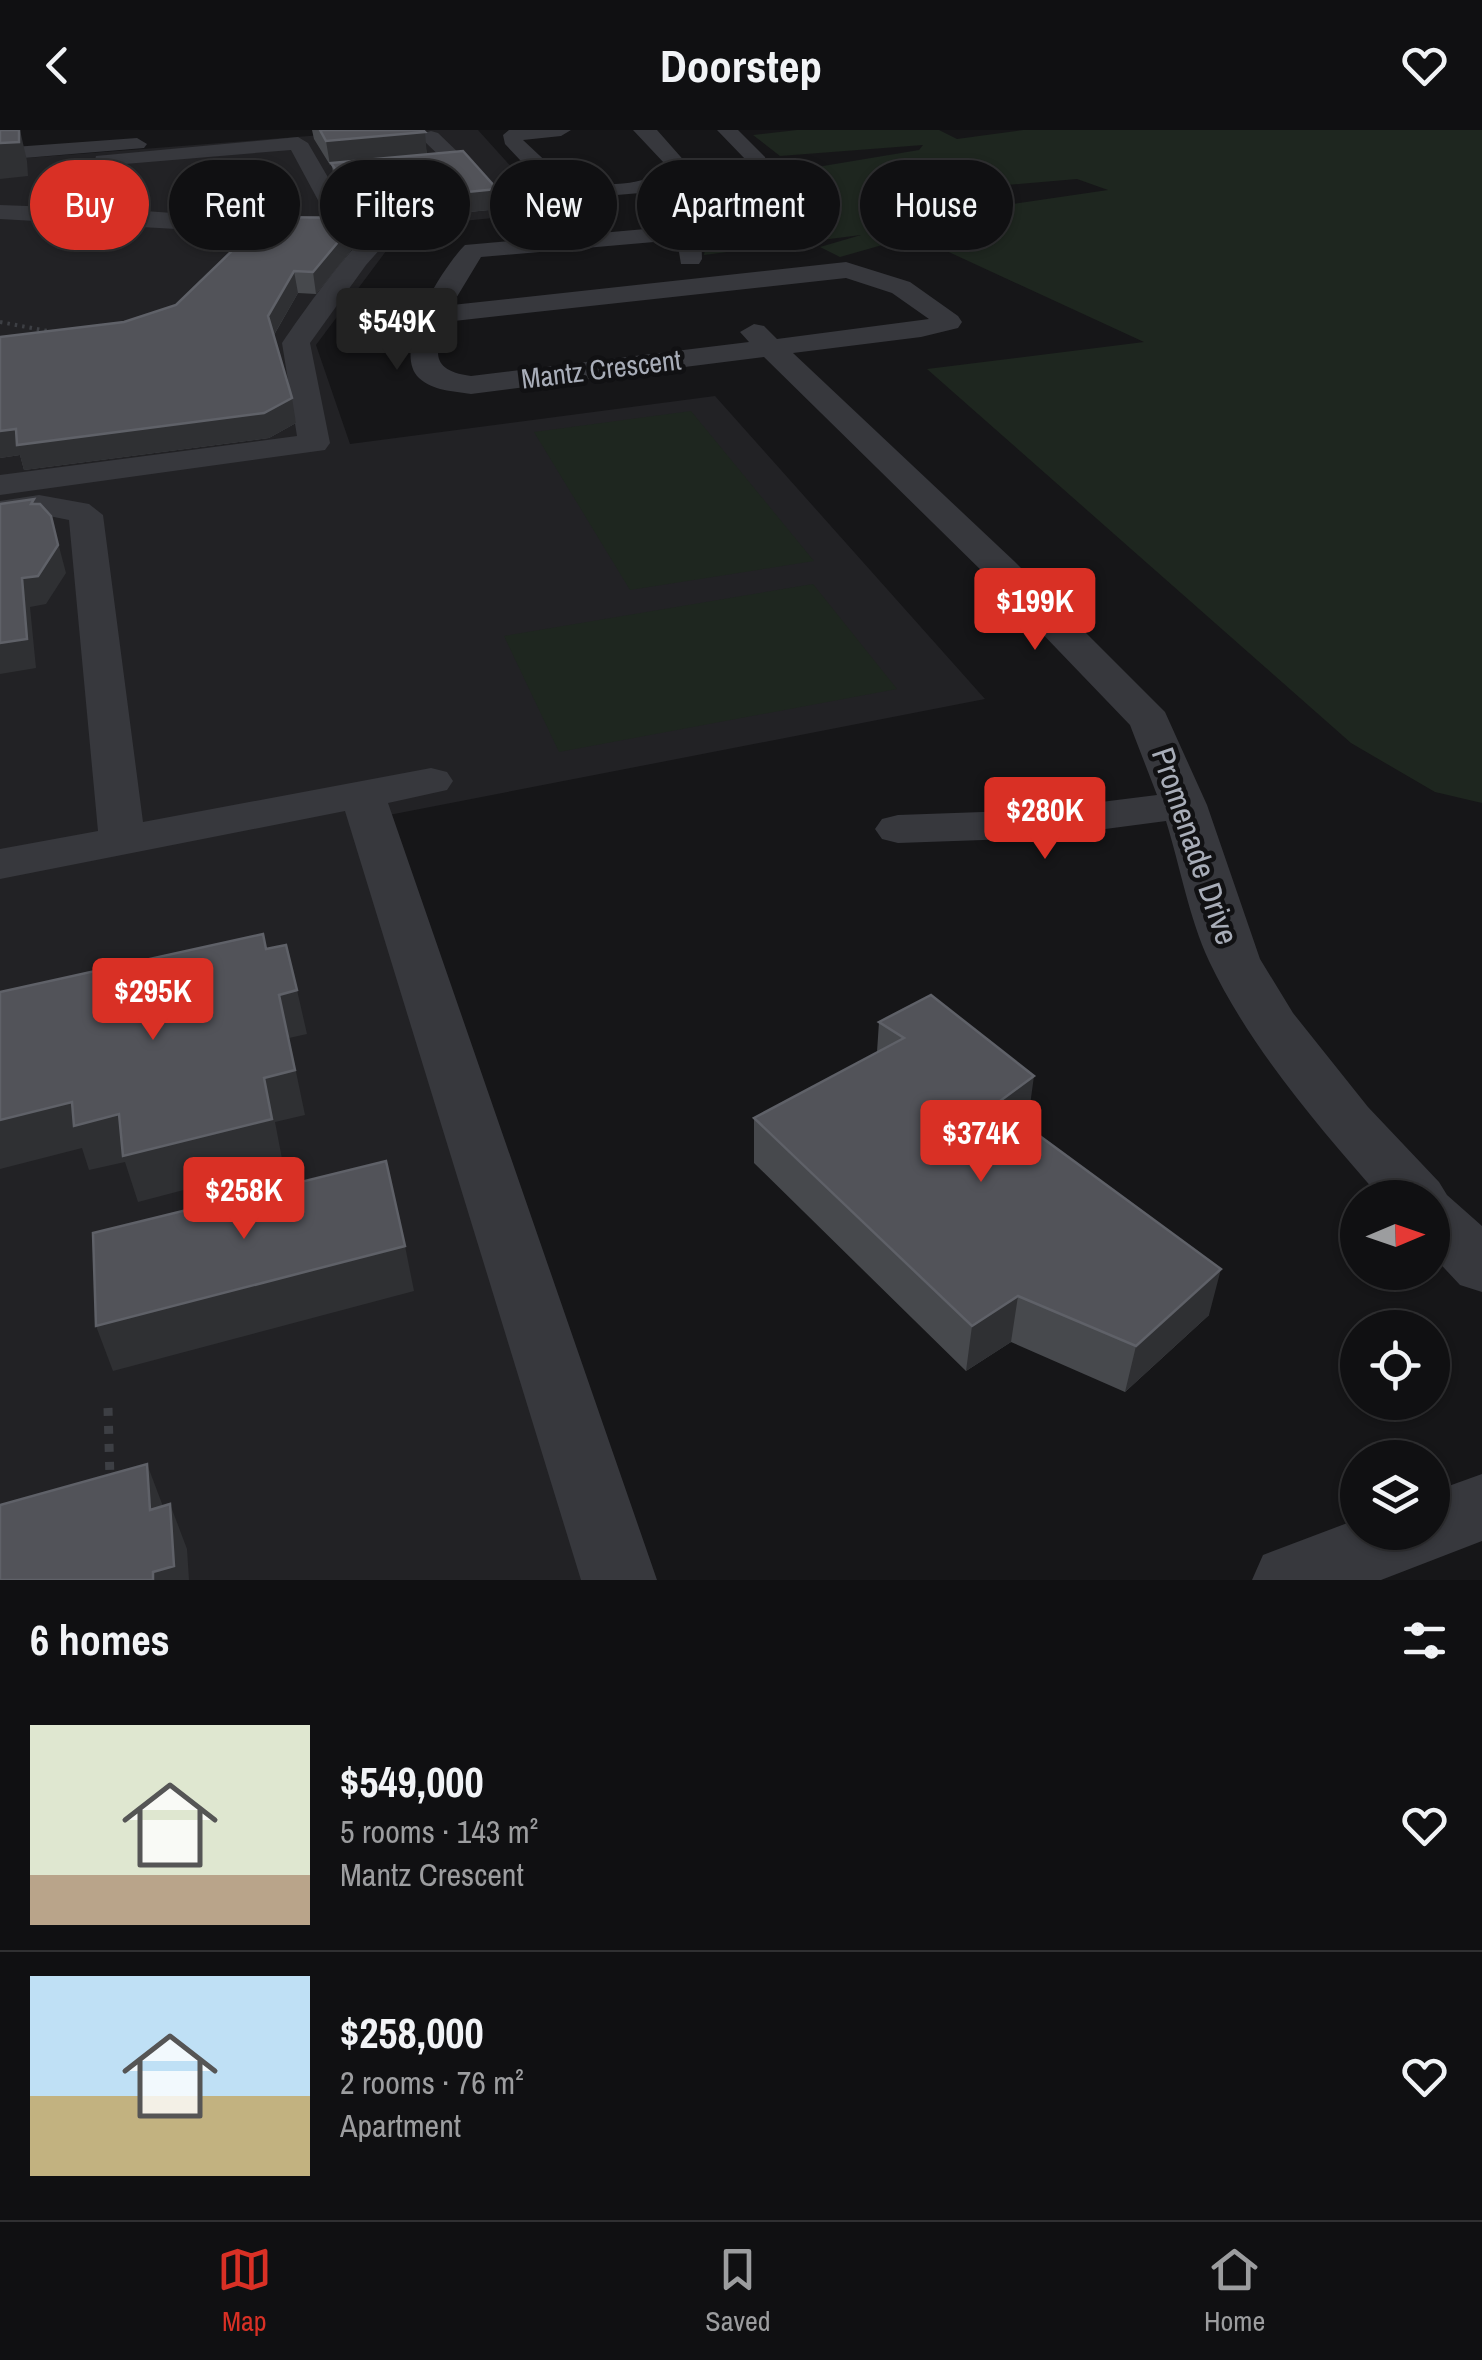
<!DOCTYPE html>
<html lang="en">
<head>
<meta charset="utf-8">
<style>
  body { margin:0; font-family:"Archivo Narrow",sans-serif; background:#1e1e20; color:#f1f3f6; height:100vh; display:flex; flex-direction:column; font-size:38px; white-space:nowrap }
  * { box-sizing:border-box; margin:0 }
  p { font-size:32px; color:#9c9d9f }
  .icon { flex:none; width:55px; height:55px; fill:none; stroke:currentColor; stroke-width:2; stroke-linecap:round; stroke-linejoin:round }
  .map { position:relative; height:1450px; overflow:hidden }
  .drawer { display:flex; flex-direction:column; background:#101012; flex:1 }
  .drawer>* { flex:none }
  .banner { position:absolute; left:30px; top:30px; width:1422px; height:90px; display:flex; gap:20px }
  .needle { width:65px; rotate:88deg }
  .tools { position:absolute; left:1340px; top:1050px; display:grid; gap:20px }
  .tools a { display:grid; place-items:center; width:110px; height:110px; border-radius:50%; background:#101012; box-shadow:0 2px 8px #0004,0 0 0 2px #303032; font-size:50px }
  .price { position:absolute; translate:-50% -85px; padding:0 22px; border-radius:10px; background:#d93025; color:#fff; font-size:32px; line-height:65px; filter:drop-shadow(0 2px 5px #0008) }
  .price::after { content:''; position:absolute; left:50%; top:60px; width:30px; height:22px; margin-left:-15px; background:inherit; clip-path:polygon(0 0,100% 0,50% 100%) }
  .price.active { background:#222; color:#fff }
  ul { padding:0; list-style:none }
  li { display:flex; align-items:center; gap:30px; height:250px; padding:0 30px }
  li+li { border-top:2px solid #303032 }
  li span { display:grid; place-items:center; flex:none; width:280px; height:200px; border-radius:0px; color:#555 }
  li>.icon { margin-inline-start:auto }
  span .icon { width:120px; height:120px; fill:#fffc; stroke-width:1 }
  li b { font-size:42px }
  h2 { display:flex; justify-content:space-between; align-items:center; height:120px; padding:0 30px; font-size:42px }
  .tag { padding:0 35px; border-radius:45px; background:#101012; box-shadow:0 2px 8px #0004,0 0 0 2px #303032; font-size:35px; line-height:90px }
  .tag.active { background:#d93025; color:#fff }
  header { display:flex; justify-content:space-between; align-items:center; height:130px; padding:0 30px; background:#101012; font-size:45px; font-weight:800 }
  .menu { display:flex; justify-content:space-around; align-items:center; height:140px; border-top:2px solid #303032; background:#101012; font-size:28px; color:#9c9d9f }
  .menu a { display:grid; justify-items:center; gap:5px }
  .menu .active { color:#d93025 }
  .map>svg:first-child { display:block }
  .built { fill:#222225 }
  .green { fill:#1e261f; fill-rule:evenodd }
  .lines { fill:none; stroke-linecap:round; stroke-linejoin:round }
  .path-far2 { stroke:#3d3f44; stroke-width:2.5; stroke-dasharray:2.5 4; stroke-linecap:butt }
  .path-far1 { stroke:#3d3f44; stroke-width:4; stroke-dasharray:2.5 5; stroke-linecap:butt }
  .path { stroke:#3d3f44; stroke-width:9; stroke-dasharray:8 10; stroke-linecap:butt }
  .minor { fill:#37383d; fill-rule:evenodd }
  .wall { fill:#47494d }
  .shaded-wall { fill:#2f3033 }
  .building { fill:#525359; stroke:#5f6168; stroke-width:2.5 }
  .labels { text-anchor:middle; stroke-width:9; stroke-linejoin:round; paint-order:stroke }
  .far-street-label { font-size:28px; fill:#a8adb8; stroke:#111113 }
  .street-label { font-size:32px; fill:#a8adb8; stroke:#111113 }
</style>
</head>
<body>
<header><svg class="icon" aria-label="back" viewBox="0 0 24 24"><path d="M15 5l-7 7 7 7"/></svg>Doorstep<svg class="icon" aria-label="heart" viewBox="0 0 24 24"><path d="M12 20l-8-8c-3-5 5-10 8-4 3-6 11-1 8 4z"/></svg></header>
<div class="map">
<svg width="1482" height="1450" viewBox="0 0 1482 1450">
  <rect width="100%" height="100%" fill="#161618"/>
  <!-- built -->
  <path class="built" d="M387,0H478L552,82L404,97L316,215L350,314L715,266L985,569L389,685L632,1450H0V30Z"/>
  <!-- green -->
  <path class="green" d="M797,0H939L957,9L1023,0H1482V673L1435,662L1351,613L927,239L1144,212L914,106L840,127L820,117L861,105L704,125L709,98L767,58L781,43L919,20L923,15L780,26L753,5ZM1077,49L1108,60L944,84L915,63Z
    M691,281L814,431L630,460L534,302Z
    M813,454L897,559L559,622L504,506Z"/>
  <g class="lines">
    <!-- path-far2 -->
    <path class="path-far2" d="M406,104L447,115"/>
    <!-- path-far1 -->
    <path class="path-far1" d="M0,192L53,202"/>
    <!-- path -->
    <path class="path" d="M108,1278L110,1349"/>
    <!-- minor -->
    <path class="minor" d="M509,0H571L561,6L523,10L571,55C598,53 651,60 665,34L633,0H657L687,34L681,48L663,61L571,69L553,65L505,14L503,5Z
      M717,0H738L765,27L769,44L701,100L702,129L699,134H681L677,110L481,127L452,175L846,132L910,152L958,186L962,192L958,198L921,207L793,223L1014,431L1165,582L1207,675L1260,829L1293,883L1368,977L1439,1052L1447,1065L1482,1096V1162L1460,1155L1432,1125V1068H1381C1318,996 1251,919 1209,831C1189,788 1180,736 1166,691L1037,708L898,713L882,709L875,699L882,689L898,685L1037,680L1157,665L1130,595L988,447L764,227L471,264C453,261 433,261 419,248C390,220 443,137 465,115L679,96L747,42L745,29ZM846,148L892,163L929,189L777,209L764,196L754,194L740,202L749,212L471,246C433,241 433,225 445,192Z
      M431,1L438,3L465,29L469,33L465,37H451L424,11V3Z
      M298,7L308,13L351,87L328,100L273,103L237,142H219L215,137L247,103L0,89V75L80,78L73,72L88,57L96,26ZM291,20L326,85L323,86L268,90L131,80L129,72L102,68L110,59L113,35Z
      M137,8L147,14L144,18L0,30V18Z
      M386,92L398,99L366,135L310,213L330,313L325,320L0,365V345L297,306L282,213C299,188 361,98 386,92Z
      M39,365L89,374L103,385L143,692L431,638L447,642L453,651L447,660L388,673L657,1450H581L345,681L0,749V719L98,701L69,390L49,386L0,387V371Z
      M1482,1344V1411L1381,1450H1252L1263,1425L1358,1389V1402H1432V1362Z"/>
  </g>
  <!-- wall -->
  <path class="wall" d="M312,0H423L427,25L497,59L499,79L360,93L359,91L361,108L316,164L298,163L274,205L296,293L269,308L24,340L20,325L0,328V207L124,192L176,175L357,88L334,52L332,35H330L314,9Z
    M879,892L1028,990L1023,994L1209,1185L1125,1262L1011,1212L966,1241L754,1033V988L877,922Z"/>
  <!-- shaded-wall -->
  <path class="shaded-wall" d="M20,0L27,31L28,46L0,49V13Z
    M425,2L427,26L330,35L326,11Z
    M497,59L499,79L360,93L358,73Z
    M358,88L361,108L316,164L313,142Z
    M294,141L298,163L272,208L268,186Z
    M292,268L296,293L269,308L24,340L20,325L0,328V301Z
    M51,386L66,443L46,474L30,477L36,538L0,544V513L22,448Z
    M297,860L307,904L289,908L305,985L275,992L283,1034L138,1072L125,1032L89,1040L82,1018L0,1039V990L72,972L264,948L279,865Z
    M1034,946L1028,990L990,1018L996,974Z
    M405,1116L414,1161L113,1241L96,1196Z
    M1221,1139L1209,1185L1125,1262L1136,1216Z
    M1018,1166L1011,1212L966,1241L972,1196Z
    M147,1334L164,1379L150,1380Z
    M170,1374L187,1419L189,1450H153V1442Z"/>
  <!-- building -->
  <path class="building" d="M0,0H19V12L0,13Z
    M320,0H423L425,2L326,11Z
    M463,21L497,59L358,73L331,33Z
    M267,87L358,88L313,142L294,141L268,186L292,268L264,283L17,315L16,299L0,301V207L124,192L176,175Z
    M34,369L31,374H40L51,386L58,415L38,446L22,448L27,509L0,513V374Z
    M263,804L266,819L286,815L297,860L279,865L295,940L264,948L272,989L123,1026L119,984L74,996L72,972L0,990V862Z
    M931,865L1034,946L996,974L1221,1139L1136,1216L1018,1166L972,1196L754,988L904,908L879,892Z
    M386,1031L405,1116L96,1196L93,1103Z
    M147,1334L150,1380L170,1374L174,1436L153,1442V1450H0V1375Z"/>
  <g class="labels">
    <!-- far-street labels -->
    <g class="far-street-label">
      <text transform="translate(601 239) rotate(-7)" y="10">Mantz Crescent</text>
    </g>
    <!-- street labels -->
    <g class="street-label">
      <text transform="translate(1195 716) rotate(71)" y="11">Promenade Drive</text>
    </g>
  </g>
</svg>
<div class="tools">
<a><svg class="needle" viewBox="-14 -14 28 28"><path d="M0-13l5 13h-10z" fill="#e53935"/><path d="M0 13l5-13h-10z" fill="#9c9d9f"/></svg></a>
<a><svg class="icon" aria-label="locate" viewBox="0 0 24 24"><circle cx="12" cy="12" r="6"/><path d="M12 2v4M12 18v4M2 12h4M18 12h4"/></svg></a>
<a><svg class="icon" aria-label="layers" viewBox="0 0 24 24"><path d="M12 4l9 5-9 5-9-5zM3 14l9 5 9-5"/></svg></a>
</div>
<b class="price active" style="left:397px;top:243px">$549K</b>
<b class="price" style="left:1035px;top:523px">$199K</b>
<b class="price" style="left:1045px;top:732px">$280K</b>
<b class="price" style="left:153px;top:913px">$295K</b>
<b class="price" style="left:981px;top:1055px">$374K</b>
<b class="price" style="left:244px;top:1112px">$258K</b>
<div class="banner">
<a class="tag active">Buy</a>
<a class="tag">Rent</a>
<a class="tag">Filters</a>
<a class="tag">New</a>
<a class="tag">Apartment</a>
<a class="tag">House</a>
</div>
</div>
<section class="drawer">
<h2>6 homes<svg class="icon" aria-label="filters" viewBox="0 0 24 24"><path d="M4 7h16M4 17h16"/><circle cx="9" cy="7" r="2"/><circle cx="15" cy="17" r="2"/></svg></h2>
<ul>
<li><span style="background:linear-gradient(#dfe7d0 75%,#b9a48a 0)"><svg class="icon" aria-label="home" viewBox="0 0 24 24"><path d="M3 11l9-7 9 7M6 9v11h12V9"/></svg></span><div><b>$549,000</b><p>5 rooms · 143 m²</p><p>Mantz Crescent</p></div><svg class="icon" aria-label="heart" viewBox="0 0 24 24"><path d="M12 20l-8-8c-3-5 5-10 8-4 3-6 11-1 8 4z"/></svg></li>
<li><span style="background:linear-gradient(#bfe0f5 60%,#c2b280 0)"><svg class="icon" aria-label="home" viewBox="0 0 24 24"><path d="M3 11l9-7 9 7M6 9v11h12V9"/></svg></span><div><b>$258,000</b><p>2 rooms · 76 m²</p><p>Apartment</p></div><svg class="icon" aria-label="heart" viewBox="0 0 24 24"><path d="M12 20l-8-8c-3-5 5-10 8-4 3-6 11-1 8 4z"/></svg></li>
</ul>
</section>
<nav class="menu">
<a class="active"><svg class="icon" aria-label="map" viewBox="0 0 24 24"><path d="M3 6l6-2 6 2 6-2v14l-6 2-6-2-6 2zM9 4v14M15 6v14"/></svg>Map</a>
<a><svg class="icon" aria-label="saved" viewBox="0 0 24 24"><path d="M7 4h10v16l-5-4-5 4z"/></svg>Saved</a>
<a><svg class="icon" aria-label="home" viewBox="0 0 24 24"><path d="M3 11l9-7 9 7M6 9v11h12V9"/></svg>Home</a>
</nav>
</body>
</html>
